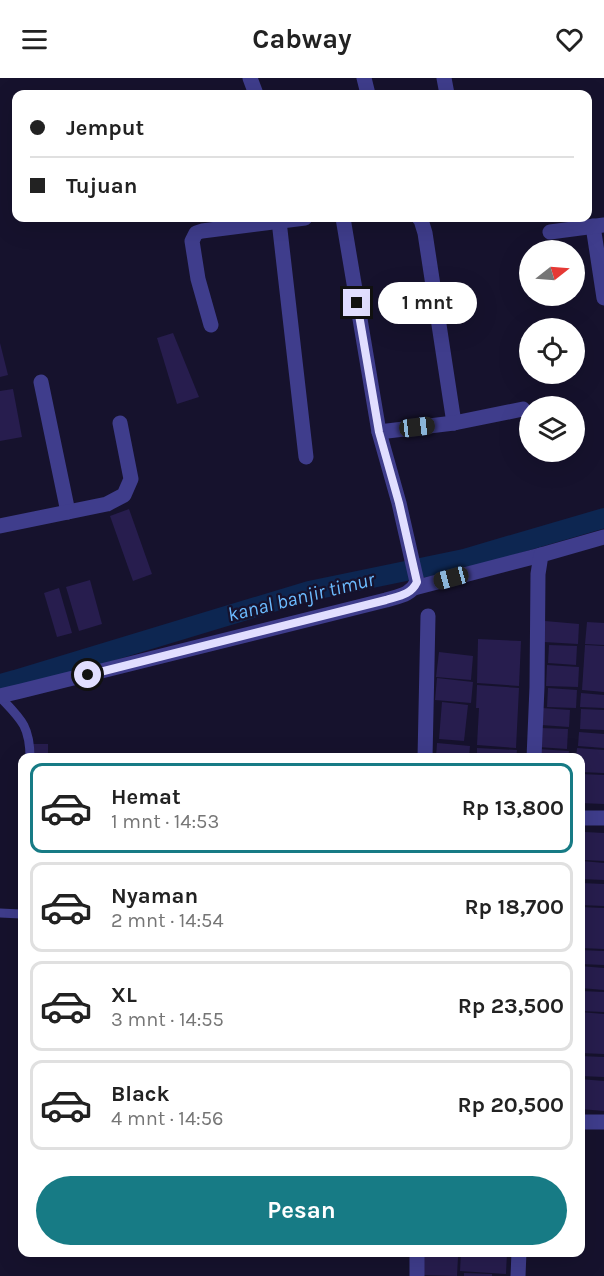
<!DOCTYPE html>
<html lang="id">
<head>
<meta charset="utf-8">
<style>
	:root { --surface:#fff; --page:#f6f6f6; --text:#222; --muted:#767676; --line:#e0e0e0; --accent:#177b85 }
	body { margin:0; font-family:Karla,sans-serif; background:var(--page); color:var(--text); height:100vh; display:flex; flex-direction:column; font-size:22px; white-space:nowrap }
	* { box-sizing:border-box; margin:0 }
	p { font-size:20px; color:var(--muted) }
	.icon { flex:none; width:33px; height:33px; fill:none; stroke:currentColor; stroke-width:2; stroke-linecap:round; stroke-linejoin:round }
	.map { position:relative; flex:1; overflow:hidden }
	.sheet { position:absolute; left:18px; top:675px; width:567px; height:504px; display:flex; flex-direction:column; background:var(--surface); border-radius:12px; box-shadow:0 6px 24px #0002 }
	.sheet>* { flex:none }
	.top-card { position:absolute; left:12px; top:12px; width:580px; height:132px; border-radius:12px; box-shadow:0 6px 24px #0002; display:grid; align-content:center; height:132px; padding:0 18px; background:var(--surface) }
	.needle { width:39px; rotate:73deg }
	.buttons { position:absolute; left:519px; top:162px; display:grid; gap:12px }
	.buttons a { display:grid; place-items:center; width:66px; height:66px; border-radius:50%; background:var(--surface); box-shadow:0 6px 24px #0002; font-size:30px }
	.end { position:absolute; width:27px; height:27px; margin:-14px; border:8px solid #e1deff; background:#111; box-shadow:0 0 0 3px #111 }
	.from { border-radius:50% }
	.bubble { position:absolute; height:42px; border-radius:21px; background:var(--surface); box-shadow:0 6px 24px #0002; font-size:20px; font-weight:700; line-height:42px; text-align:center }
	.car { position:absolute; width:18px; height:36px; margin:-18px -9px; border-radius:8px; box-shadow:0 0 4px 2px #0007; background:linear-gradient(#222 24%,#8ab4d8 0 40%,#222 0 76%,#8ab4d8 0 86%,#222 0) }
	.top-card b { display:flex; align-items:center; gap:21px; height:57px; font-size:22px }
	.top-card b+b { border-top:2px solid var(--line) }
	.top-card i { width:15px; height:15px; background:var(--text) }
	ul { padding:10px 0 0; list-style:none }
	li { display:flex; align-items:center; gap:18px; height:90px; margin:0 12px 9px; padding:0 6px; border:3px solid var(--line); border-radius:12px }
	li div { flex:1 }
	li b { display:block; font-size:22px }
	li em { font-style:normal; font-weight:700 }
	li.selected { border-color:var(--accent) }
	li>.icon { width:54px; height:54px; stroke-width:1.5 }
	.cta { display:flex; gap:12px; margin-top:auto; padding:12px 18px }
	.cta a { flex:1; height:69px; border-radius:36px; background:var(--accent); color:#fff; font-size:24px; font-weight:700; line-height:69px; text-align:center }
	header { display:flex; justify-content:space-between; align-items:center; height:78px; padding:0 18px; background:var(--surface); font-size:27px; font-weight:700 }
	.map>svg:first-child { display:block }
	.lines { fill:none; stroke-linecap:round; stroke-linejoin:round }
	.canal { stroke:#0d2651; stroke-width:20 }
	.building { fill:#271d4e }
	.service { stroke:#3f3d8c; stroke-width:9 }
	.minor { stroke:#3f3d8c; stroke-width:15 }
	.route { stroke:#e1deff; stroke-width:8 }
	.labels { text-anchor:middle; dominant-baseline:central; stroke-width:4.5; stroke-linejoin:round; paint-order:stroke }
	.water-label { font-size:20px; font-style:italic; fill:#6cbbff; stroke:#16122d }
</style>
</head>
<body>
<header><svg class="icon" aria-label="menu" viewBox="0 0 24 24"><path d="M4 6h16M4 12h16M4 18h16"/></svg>Cabway<svg class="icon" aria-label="heart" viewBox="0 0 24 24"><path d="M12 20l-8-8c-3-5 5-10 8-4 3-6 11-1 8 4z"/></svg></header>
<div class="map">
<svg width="604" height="1198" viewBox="0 0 604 1198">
	<rect width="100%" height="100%" fill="#16122d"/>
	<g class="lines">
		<!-- canal -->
		<path class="canal" d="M0,606l15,-4 294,-89 155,-32 140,-41"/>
	</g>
	<!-- building -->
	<g class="building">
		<path d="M173,255l26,64 -22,7 -20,-66z"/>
		<path d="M0,265l8,32 -8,2z"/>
		<path d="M13,311l9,48 -22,4v-50z"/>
		<path d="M129,431l23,65 -19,7 -23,-65z"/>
		<path d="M90,502l12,44 -23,7 -13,-44z"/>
		<path d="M59,510l13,45 -15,4 -13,-44z"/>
		<path d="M545,543l34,3 -1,20 -34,-2z"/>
		<path d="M587,544l17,1v22l-19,-1z"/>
		<path d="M478,561l43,2 -2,45 -42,-3z"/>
		<path d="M549,567l28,1 -1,19 -28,-2z"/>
		<path d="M585,567l19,1v46l-22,-2z"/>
		<path d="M439,574l34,4 -2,24 -35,-3z"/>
		<path d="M547,587l32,2 -1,20 -32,-1z"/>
		<path d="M437,600l36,4 -2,21 -36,-3z"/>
		<path d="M477,607l42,3 -3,60 -39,-3 2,-37h-3z"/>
		<path d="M548,610l29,2 -1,18 -29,-1z"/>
		<path d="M581,615l23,2v13l-24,-1z"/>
		<path d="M442,624l26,3 -4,36 -25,-2z"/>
		<path d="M542,630l28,2 -1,17 -28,-2z"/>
		<path d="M581,631l23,1v20l-24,-1z"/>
		<path d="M540,650l28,1 -1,20 -29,-2z"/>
		<path d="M579,654l25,2v14l-26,-2z"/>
		<path d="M437,665l33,3 -1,12h-33z"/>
		<rect x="33" y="666" width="15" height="10"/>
		<path d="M477,670l40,2 -1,8h-39z"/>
		<path d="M577,670l27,2v23l-24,-1v-14h-4z"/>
		<path d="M538,671l31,2 -1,7h-31z"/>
		<path d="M580,696l24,1v29l-24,-1z"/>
		<path d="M585,754l19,1v28l-20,-1z"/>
		<path d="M582,783l22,2v17l-23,-1z"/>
		<path d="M580,805l24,1v22l-24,-1z"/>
		<path d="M580,829l24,1v41l-24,-1z"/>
		<path d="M580,872l24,1v14l-24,-1z"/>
		<path d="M580,888l24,2v22l-24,-2z"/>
		<path d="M580,913l24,1v20l-24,-1z"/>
		<path d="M580,934l24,2v40l-24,-1z"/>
		<path d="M580,978l24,1v20l-24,-1z"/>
		<path d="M580,1001l24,2v30l-24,-2z"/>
		<path d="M420,1174h37l-1,5h2l-1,19 -38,-1z"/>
		<path d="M461,1174h46l-1,22 -46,-3z"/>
		<path d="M464,1195l28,1v2h-28z"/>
	</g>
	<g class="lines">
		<!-- service -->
		<g class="service">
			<path d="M0,619c21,22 30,29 30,61"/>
			<path d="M0,835l21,1 1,-2"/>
		</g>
		<!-- minor -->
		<g class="minor">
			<path d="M250,0l6,16"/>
			<path d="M364,0l4,16"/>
			<path d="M444,0l3,16"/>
			<path d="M343,140l36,214"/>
			<path d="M419,140l2,2 4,13 29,190"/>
			<path d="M279,143l27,236"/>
			<path d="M593,148l11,72"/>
			<path d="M550,154l54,-7"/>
			<path d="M211,247l-13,-46 -6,-38 4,-8 6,-2 103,-13"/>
			<path d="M41,304l27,130"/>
			<path d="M0,448l107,-22 17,-9 7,-16 -11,-56"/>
			<path d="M414,510l127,-33"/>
			<path d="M0,618l21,-5 365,-91c13,-4 25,-5 31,-18l-18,-79 -20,-71 75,-9 69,-14"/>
			<path d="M425,680l3,-142"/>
			<path d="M534,680l3,-71 1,-113 3,-19 63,-18"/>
			<path d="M580,740h24"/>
			<path d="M580,1044h24"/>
			<path d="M417,1198v-24"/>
			<path d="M518,1198l1,-24"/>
		</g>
	</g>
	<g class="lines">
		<!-- route -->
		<path class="route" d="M88,597l298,-75c13,-4 25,-5 31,-18l-18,-79 -20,-71 -22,-129"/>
	</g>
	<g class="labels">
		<!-- water labels -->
		<g class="water-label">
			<text transform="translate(301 519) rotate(-14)">kanal banjir timur</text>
		</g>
	</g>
</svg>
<div class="buttons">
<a><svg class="needle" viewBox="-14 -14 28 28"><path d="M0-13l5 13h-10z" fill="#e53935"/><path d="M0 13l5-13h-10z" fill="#767676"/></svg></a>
<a><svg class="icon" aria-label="locate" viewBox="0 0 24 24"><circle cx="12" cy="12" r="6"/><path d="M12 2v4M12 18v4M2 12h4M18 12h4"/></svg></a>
<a><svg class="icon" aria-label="layers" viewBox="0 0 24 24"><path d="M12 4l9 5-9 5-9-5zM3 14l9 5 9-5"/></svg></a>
</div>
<i class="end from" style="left:88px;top:597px"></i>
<i class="end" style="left:357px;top:225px"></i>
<div class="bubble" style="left:378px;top:204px;width:99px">1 mnt</div>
<i class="car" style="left:417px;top:349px;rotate:83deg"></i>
<i class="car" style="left:451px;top:500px;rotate:255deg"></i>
<div class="top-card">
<b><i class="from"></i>Jemput</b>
<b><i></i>Tujuan</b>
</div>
<section class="sheet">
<ul>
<li class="selected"><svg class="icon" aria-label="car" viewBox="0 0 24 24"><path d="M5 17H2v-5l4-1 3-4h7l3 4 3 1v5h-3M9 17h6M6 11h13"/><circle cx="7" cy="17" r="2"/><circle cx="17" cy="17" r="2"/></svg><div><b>Hemat</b><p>1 mnt · 14:53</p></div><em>Rp 13,800</em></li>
<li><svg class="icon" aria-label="car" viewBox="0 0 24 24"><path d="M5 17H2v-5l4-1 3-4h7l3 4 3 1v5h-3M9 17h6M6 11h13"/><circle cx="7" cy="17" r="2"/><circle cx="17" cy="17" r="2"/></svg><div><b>Nyaman</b><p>2 mnt · 14:54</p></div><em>Rp 18,700</em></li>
<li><svg class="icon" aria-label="car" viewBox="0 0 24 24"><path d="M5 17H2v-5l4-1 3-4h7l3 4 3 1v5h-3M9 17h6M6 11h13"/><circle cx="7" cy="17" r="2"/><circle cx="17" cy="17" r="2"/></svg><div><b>XL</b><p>3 mnt · 14:55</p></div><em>Rp 23,500</em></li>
<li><svg class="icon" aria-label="car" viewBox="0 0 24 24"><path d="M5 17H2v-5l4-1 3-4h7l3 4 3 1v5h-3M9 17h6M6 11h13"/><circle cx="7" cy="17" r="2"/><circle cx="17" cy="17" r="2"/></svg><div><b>Black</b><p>4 mnt · 14:56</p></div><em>Rp 20,500</em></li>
</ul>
<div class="cta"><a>Pesan</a></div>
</section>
</div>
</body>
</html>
